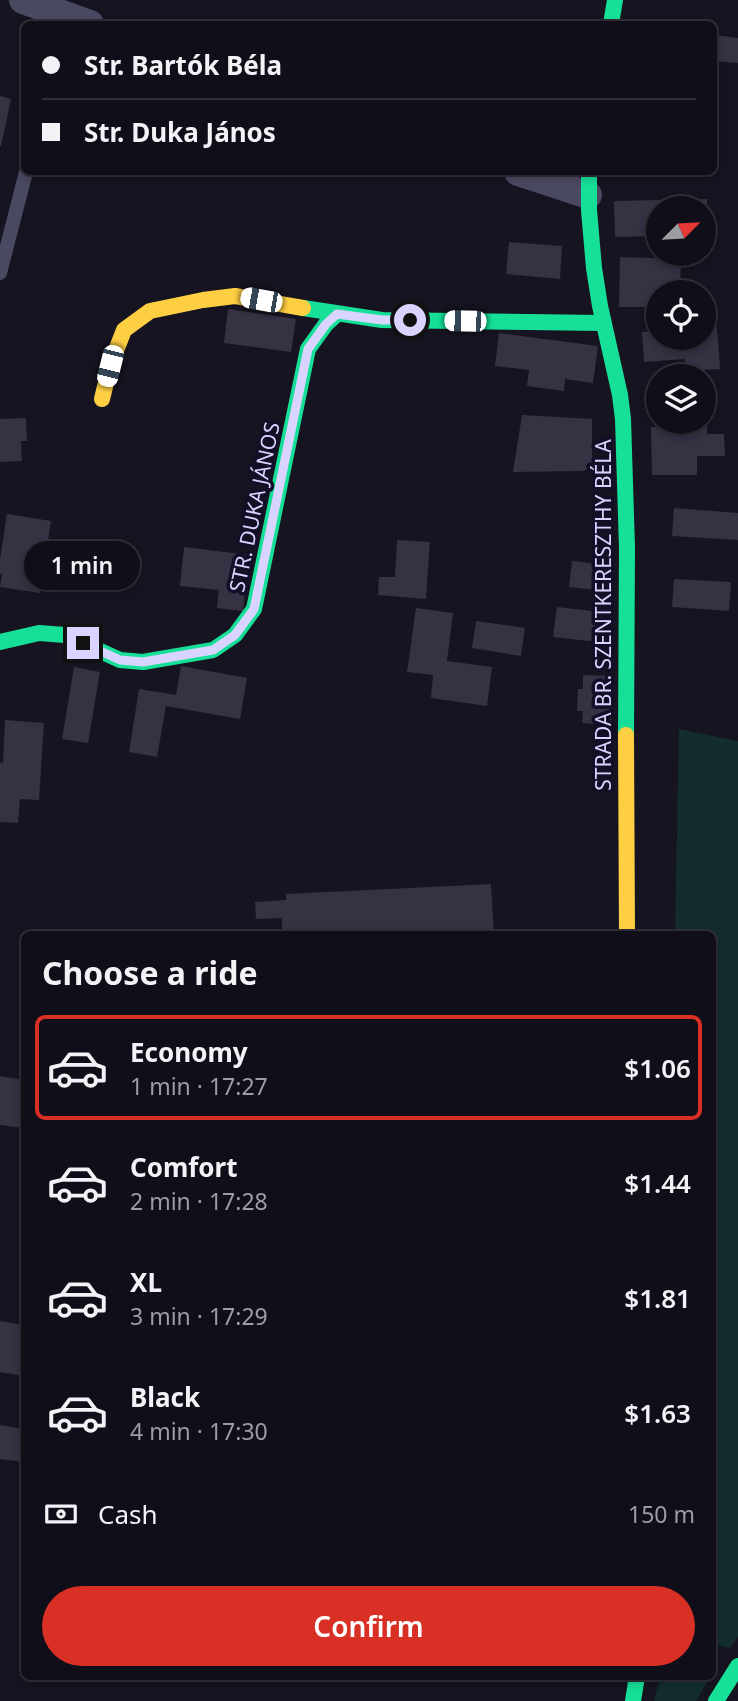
<!DOCTYPE html>
<html lang="en">
<head>
<meta charset="utf-8">
<style>
	:root { --surface:#100f19; --page:#191822; --text:#f1f3f6; --muted:#9c9ca2; --line:#302f38; --accent:#d93025 }
	body { margin:0; font-family:"Noto Sans",sans-serif; background:var(--page); color:var(--text); height:100vh; display:flex; flex-direction:column; font-size:26px; white-space:nowrap }
	* { box-sizing:border-box; margin:0 }
	p { font-size:23px; color:var(--muted) }
	.icon { flex:none; width:38px; height:38px; fill:none; stroke:currentColor; stroke-width:2; stroke-linecap:round; stroke-linejoin:round }
	.map { position:relative; flex:1; overflow:hidden }
	.panel { position:absolute; left:21px; top:931px; width:695px; height:749px; display:flex; flex-direction:column; background:var(--surface); border-radius:10px; box-shadow:0 4px 10px #0003,0 0 0 2px var(--line) }
	.panel>* { flex:none }
	.guide { position:absolute; left:21px; top:21px; width:696px; height:154px; border-radius:10px; box-shadow:0 4px 10px #0003,0 0 0 2px var(--line); display:grid; align-content:center; height:154px; padding:0 21px; background:var(--surface) }
	.needle { width:46px; rotate:66deg }
	.tools { position:absolute; left:646px; top:196px; display:grid; gap:14px }
	.tools a { display:grid; place-items:center; width:70px; height:70px; border-radius:50%; background:var(--surface); box-shadow:0 4px 10px #0003,0 0 0 2px var(--line); font-size:35px }
	.end { position:absolute; width:32px; height:32px; margin:-16px; border:9px solid #d9d4ff; background:#111; box-shadow:0 0 0 4px #111 }
	.from { border-radius:50% }
	.bubble { position:absolute; height:49px; border-radius:24px; background:var(--surface); box-shadow:0 4px 10px #0003,0 0 0 2px var(--line); font-size:23px; font-weight:600; line-height:49px; text-align:center }
	.car { position:absolute; width:21px; height:42px; margin:-21px -10px; border-radius:9px; box-shadow:0 0 5px 2px #0007; background:linear-gradient(#fff 24%,#345 0 40%,#fff 0 76%,#345 0 86%,#fff 0) }
	.guide b { display:flex; align-items:center; gap:24px; height:66px; font-size:26px }
	.guide b+b { border-top:2px solid var(--line) }
	.guide i { width:18px; height:18px; background:var(--text) }
	ul { padding:0; list-style:none }
	li { display:flex; align-items:center; gap:21px; height:105px; margin:0 14px 10px; padding:0 7px; border:4px solid transparent; border-radius:10px }
	li div { flex:1 }
	li b { display:block; font-size:26px }
	li em { font-style:normal; font-weight:600 }
	li.active { border-color:var(--accent) }
	li>.icon { width:63px; height:63px; stroke-width:1.5 }
	h2 { padding:0 21px; font-size:32px; line-height:84px }
	.pay { display:flex; align-items:center; gap:18px; height:77px; padding:0 21px; font-size:26px }
	.pay p { margin-inline-start:auto }
	.button { display:flex; gap:14px; margin-top:auto; padding:14px 21px }
	.button a { flex:1; height:80px; border-radius:42px; background:var(--accent); color:#fff; font-size:28px; font-weight:600; line-height:80px; text-align:center }
	.map>svg:first-child { display:block }
	.green { fill:#132c2d }
	.building { fill:#343243 }
	.lines { fill:none; stroke-linecap:round; stroke-linejoin:round }
	.lane { stroke:#4a4962; stroke-width:14 }
	.street { stroke:#4a4962; stroke-width:28 }
	.fast { stroke:#16e098; stroke-width:16 }
	.slow { stroke:#ffcf43; stroke-width:16 }
	.route { stroke:#d9d4ff; stroke-width:9 }
	.labels { text-anchor:middle; dominant-baseline:central; stroke-width:7; stroke-linejoin:round; paint-order:stroke }
	.street-label { font-size:21px; fill:#d9d4ff; stroke:#130f26 }
</style>
</head>
<body>
<div class="map">
<svg width="738" height="1701" viewBox="0 0 738 1701">
	<rect width="100%" height="100%" fill="#161421"/>
	<!-- green -->
	<g class="green">
		<path d="M679,729l59,12v896l-8,11 -18,-4v-710h-37z"/>
		<path d="M660,1677h50l-14,24h-42z"/>
	</g>
	<!-- building -->
	<g class="building">
		<path d="M714,35l24,3v25l-24,-2z"/>
		<path d="M0,96l11,3 -10,47h-1z"/>
		<path d="M707,199v30h-3v-21h-46v28l-43,1 -1,-36z"/>
		<path d="M509,242l53,4 -2,33 -54,-5z"/>
		<path d="M620,257l61,2 -1,33h-22l-2,15h-37z"/>
		<path d="M228,309l68,10 -5,33 -67,-9z"/>
		<path d="M717,327l3,42 -34,2 -1,-12 -41,3 -2,-30 16,-1v7h46v-10z"/>
		<path d="M499,333l99,13 -5,37 -28,-4 -1,12 -37,-5 2,-16 -34,-4z"/>
		<path d="M522,415l70,4v50l-11,2 -68,1z"/>
		<path d="M26,418l1,23h-6l1,20 -22,1v-43z"/>
		<path d="M707,426v8h17l1,22h-28v19h-45l-1,-48z"/>
		<path d="M674,508l64,5v27l-66,-4z"/>
		<path d="M7,514l44,7 -11,72 -40,-6 2,-13h-2v-15z"/>
		<path d="M397,540l33,2 -4,57 -48,-4 1,-18h16z"/>
		<path d="M184,547l65,8 -6,56 -26,-3 2,-18 -39,-4z"/>
		<path d="M572,561l35,4 -3,26 -35,-4z"/>
		<path d="M674,579l57,3 -2,29 -57,-4z"/>
		<path d="M557,607l45,5 -4,30 -45,-5z"/>
		<path d="M416,608l37,5 -6,48 45,6 -5,39 -56,-8 2,-23 -26,-3z"/>
		<path d="M476,621l49,7 -4,28 -49,-8z"/>
		<path d="M181,666l66,12 -7,41 -74,-13 -9,51 -28,-5 10,-63 37,6z"/>
		<path d="M74,667l26,5 -12,71 -26,-4z"/>
		<path d="M583,675l31,1 -3,49 -29,-2 1,-12h-6l1,-22h5z"/>
		<path d="M5,720l39,3 -5,77 -19,-1 -2,24 -18,-1v-60l3,1z"/>
		<path d="M491,884l3,50h-72v-3l-77,3h-63v-16l-26,1 -1,-17 31,-2v-6z"/>
		<path d="M0,1076l24,4v48l-24,-3z"/>
		<path d="M0,1321l24,4v51l-24,-4z"/>
		<path d="M0,1425l24,4v33l-24,-3z"/>
	</g>
	<g class="lines">
		<!-- lane -->
		<path class="lane" d="M0,273l26,-101"/>
		<!-- street -->
		<g class="street">
			<path d="M23,0l67,24"/>
			<path d="M518,172l70,23"/>
		</g>
		<!-- fast -->
		<g class="fast">
			<path d="M611,24l4,-24"/>
			<path d="M589,172v38l5,58 6,38 20,89 3,24 4,129 -1,187"/>
			<path d="M303,308l79,12 221,3"/>
			<path d="M0,642l39,-9 26,2 55,25 23,2 70,-12 22,-15 19,-26 54,-260 18,-25 11,-10"/>
			<path d="M633,1701l4,-25"/>
			<path d="M716,1701l22,-35"/>
		</g>
		<!-- slow -->
		<g class="slow">
			<path d="M102,399l8,-33 14,-36 26,-19 53,-11 32,-4 68,12"/>
			<path d="M626,735l1,199"/>
		</g>
	</g>
	<g class="lines">
		<!-- route -->
		<path class="route" d="M83,643l37,17 23,2 70,-12 22,-15 19,-26 54,-260 18,-25 11,-10 45,6h28"/>
	</g>
	<g class="labels">
		<!-- street labels -->
		<g class="street-label">
			<text transform="translate(254 507) rotate(-78)">STR. DUKA JÁNOS</text>
			<text transform="translate(603 615) rotate(-90)">STRADA BR. SZENTKERESZTHY BÉLA</text>
		</g>
	</g>
</svg>
<div class="tools">
<a><svg class="needle" viewBox="-14 -14 28 28"><path d="M0-13l5 13h-10z" fill="#e53935"/><path d="M0 13l5-13h-10z" fill="#9c9ca2"/></svg></a>
<a><svg class="icon" aria-label="locate" viewBox="0 0 24 24"><circle cx="12" cy="12" r="6"/><path d="M12 2v4M12 18v4M2 12h4M18 12h4"/></svg></a>
<a><svg class="icon" aria-label="layers" viewBox="0 0 24 24"><path d="M12 4l9 5-9 5-9-5zM3 14l9 5 9-5"/></svg></a>
</div>
<i class="end from" style="left:410px;top:320px"></i>
<i class="end" style="left:83px;top:643px"></i>
<div class="bubble" style="left:24px;top:541px;width:116px">1 min</div>
<i class="car" style="left:261px;top:300px;rotate:280deg"></i>
<i class="car" style="left:465px;top:321px;rotate:271deg"></i>
<i class="car" style="left:110px;top:366px;rotate:194deg"></i>
<div class="guide">
<b><i class="from"></i>Str. Bartók Béla</b>
<b><i></i>Str. Duka János</b>
</div>
<section class="panel">
<h2>Choose a ride</h2>
<ul>
<li class="active"><svg class="icon" aria-label="car" viewBox="0 0 24 24"><path d="M5 17H2v-5l4-1 3-4h7l3 4 3 1v5h-3M9 17h6M6 11h13"/><circle cx="7" cy="17" r="2"/><circle cx="17" cy="17" r="2"/></svg><div><b>Economy</b><p>1 min · 17:27</p></div><em>$1.06</em></li>
<li><svg class="icon" aria-label="car" viewBox="0 0 24 24"><path d="M5 17H2v-5l4-1 3-4h7l3 4 3 1v5h-3M9 17h6M6 11h13"/><circle cx="7" cy="17" r="2"/><circle cx="17" cy="17" r="2"/></svg><div><b>Comfort</b><p>2 min · 17:28</p></div><em>$1.44</em></li>
<li><svg class="icon" aria-label="car" viewBox="0 0 24 24"><path d="M5 17H2v-5l4-1 3-4h7l3 4 3 1v5h-3M9 17h6M6 11h13"/><circle cx="7" cy="17" r="2"/><circle cx="17" cy="17" r="2"/></svg><div><b>XL</b><p>3 min · 17:29</p></div><em>$1.81</em></li>
<li><svg class="icon" aria-label="car" viewBox="0 0 24 24"><path d="M5 17H2v-5l4-1 3-4h7l3 4 3 1v5h-3M9 17h6M6 11h13"/><circle cx="7" cy="17" r="2"/><circle cx="17" cy="17" r="2"/></svg><div><b>Black</b><p>4 min · 17:30</p></div><em>$1.63</em></li>
</ul>
<div class="pay"><svg class="icon" aria-label="cash" viewBox="0 0 24 24"><path d="M3 7h18v10H3z"/><circle cx="12" cy="12" r="2"/></svg>Cash<p>150 m</p></div>
<div class="button"><a>Confirm</a></div>
</section>
</div>
</body>
</html>
